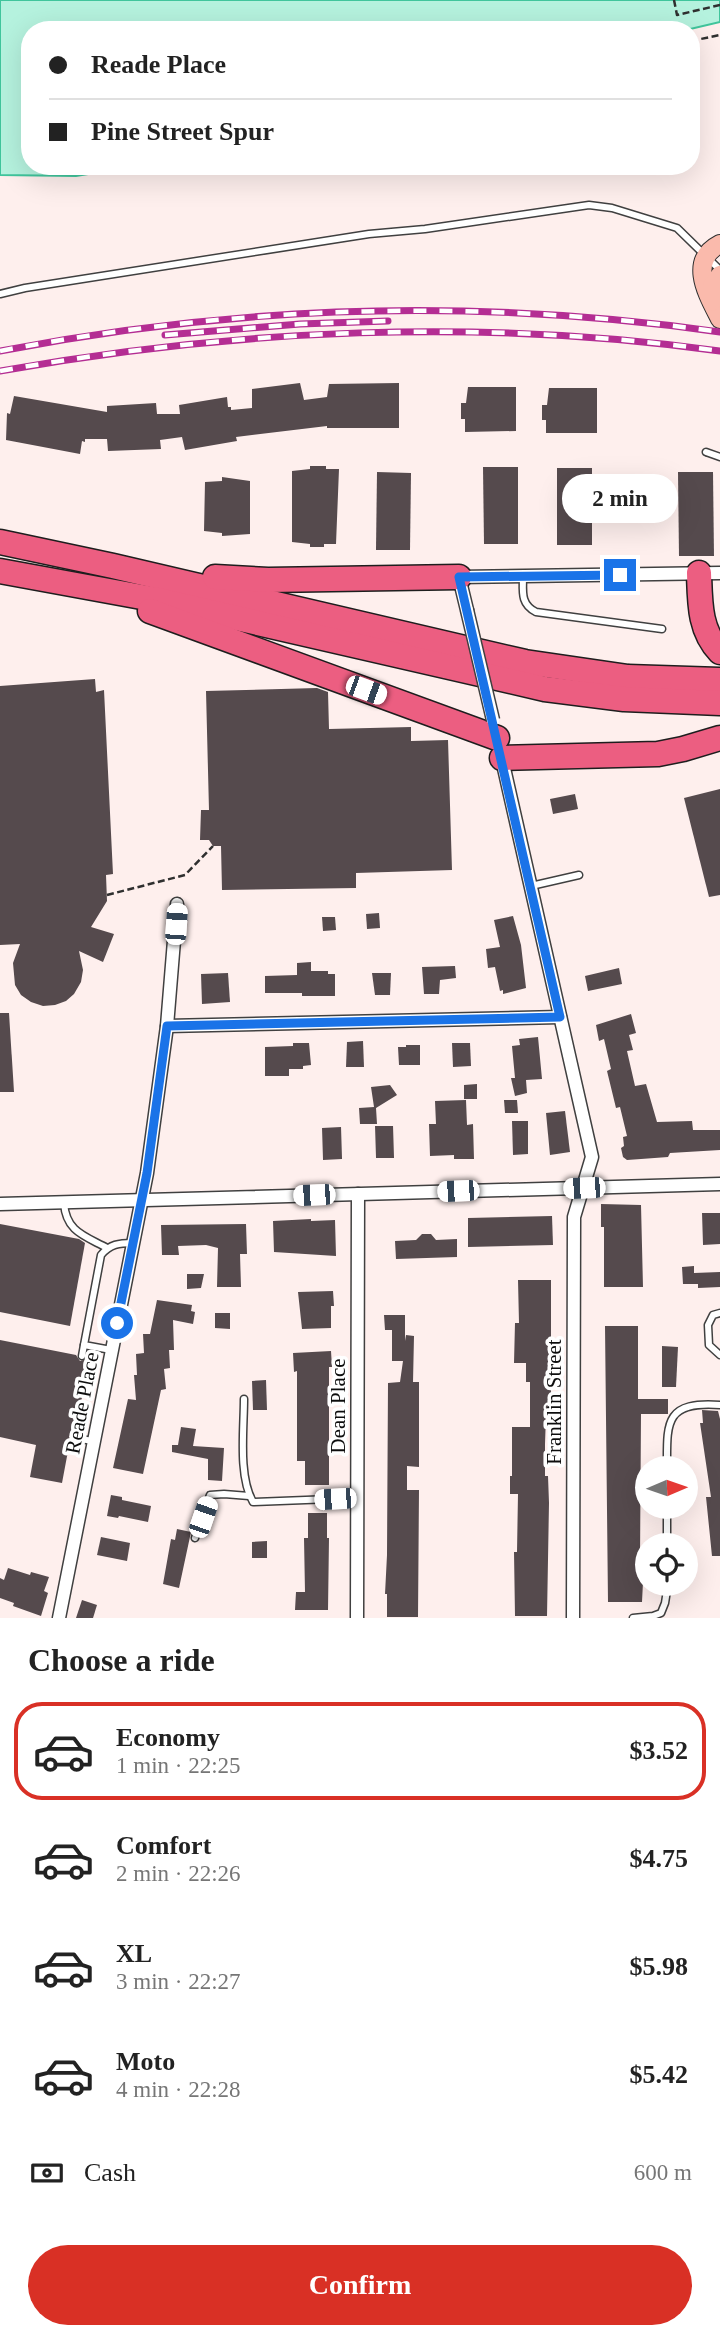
<!DOCTYPE html>
<html lang="en">
<head>
<meta charset="utf-8">
<style>
	:root { --surface:#fff; --page:#f2f2f2; --text:#222; --muted:#767676; --line:#e0e0e0; --accent:#d93025 }
	body { margin:0; font-family:"Times New Roman",serif; background:var(--page); color:var(--text); height:100vh; display:flex; flex-direction:column; font-size:26px; white-space:nowrap }
	* { box-sizing:border-box; margin:0 }
	p { font-size:23px; color:var(--muted) }
	.icon { flex:none; width:38px; height:38px; fill:none; stroke:currentColor; stroke-width:2; stroke-linecap:round; stroke-linejoin:round }
	.map { position:relative; height:1618px; overflow:hidden }
	.sheet { display:flex; flex-direction:column; background:var(--surface); flex:1 }
	.sheet>* { flex:none }
	.top-card { position:absolute; left:21px; top:21px; width:679px; height:154px; border-radius:28px; box-shadow:0 7px 28px #0002; display:grid; align-content:center; height:154px; padding:0 28px; background:var(--surface) }
	.needle { width:46px; rotate:88deg }
	.controls { position:absolute; left:635px; top:1456px; display:grid; gap:14px }
	.controls a { display:grid; place-items:center; width:63px; height:63px; border-radius:50%; background:var(--surface); box-shadow:0 7px 28px #0002; font-size:35px }
	.end { position:absolute; width:32px; height:32px; margin:-16px; border:9px solid #1a73e8; background:#fff; box-shadow:0 0 0 4px #fff }
	.from { border-radius:50% }
	.bubble { position:absolute; height:49px; border-radius:24px; background:var(--surface); box-shadow:0 7px 28px #0002; font-size:23px; font-weight:700; line-height:49px; text-align:center }
	.car { position:absolute; width:21px; height:42px; margin:-21px -10px; border-radius:9px; box-shadow:0 0 5px 2px #0007; background:linear-gradient(#fff 24%,#345 0 40%,#fff 0 76%,#345 0 86%,#fff 0) }
	.top-card b { display:flex; align-items:center; gap:24px; height:66px; font-size:26px }
	.top-card b+b { border-top:2px solid var(--line) }
	.top-card i { width:18px; height:18px; background:var(--text) }
	ul { padding:0; list-style:none }
	li { display:flex; align-items:center; gap:21px; height:98px; margin:0 14px 10px; padding:0 14px; border:4px solid transparent; border-radius:28px }
	li div { flex:1 }
	li b { display:block; font-size:26px }
	li em { font-style:normal; font-weight:700 }
	li.selected { border-color:var(--accent) }
	li>.icon { width:63px; height:63px; stroke-width:1.5 }
	h2 { padding:0 28px; font-size:32px; line-height:84px }
	.pay { display:flex; align-items:center; gap:18px; height:77px; padding:0 28px; font-size:26px }
	.pay p { margin-inline-start:auto }
	.action { display:flex; gap:14px; margin-top:auto; padding:14px 28px }
	.action a { flex:1; height:80px; border-radius:42px; background:var(--accent); color:#fff; font-size:28px; font-weight:700; line-height:80px; text-align:center }
	.map>svg:first-child { display:block }
	.water { fill:#b5f2de; stroke:#40c59c; stroke-width:2 }
	.building { fill:#554a4d }
	.lines { fill:none; stroke-linecap:round; stroke-linejoin:round }
	.lane-casing { stroke:#404040; stroke-width:9 }
	.street-casing { stroke:#404040; stroke-width:15 }
	.secondary-casing { stroke:#2f2f2f; stroke-width:20 }
	.highway-casing { stroke:#1e1e1e; stroke-width:27 }
	.path { stroke:#2f2f2f; stroke-width:2.5; stroke-dasharray:7 3.5; stroke-linecap:butt }
	.lane { stroke:#fff; stroke-width:6 }
	.street { stroke:#fff; stroke-width:12 }
	.secondary { stroke:#fabaac; stroke-width:18 }
	.highway { stroke:#ec5e81; stroke-width:24 }
	.rail-casing { stroke:#b42d93; stroke-width:7 }
	.rail { stroke:#fff; stroke-width:4.5; stroke-dasharray:13; stroke-linecap:butt }
	.street-bridge-casing { stroke:#404040; stroke-width:15; stroke-linecap:butt }
	.street-bridge { stroke:#fff; stroke-width:12 }
	.route { stroke:#1a73e8; stroke-width:9 }
	.labels { text-anchor:middle; dominant-baseline:central; stroke-width:7; stroke-linejoin:round; paint-order:stroke }
	.street-label { font-size:21px; fill:#0d0d0d; stroke:#fff }
</style>
</head>
<body>
<div class="map">
<svg width="720" height="1618" viewBox="0 0 720 1618">
	<rect width="100%" height="100%" fill="#feefed"/>
	<!-- water -->
	<path class="water" d="M0,0h720v22l-34,8h-656v136h107l-61,10 -76,-1z"/>
	<!-- building -->
	<g class="building">
		<path d="M300,383l4,17 23,-3 2,-13 70,-1v45h-72v-2l-91,11 1,4 -52,9 -3,-13 -22,3 1,9 -53,2 -1,-12h-22v3l-3,-1 -2,13 -74,-14 1,-27 3,1 4,-18 93,16v-6l49,-3 1,11h23l-1,-9 48,-8 1,10h3v3l21,-2v-19z"/>
		<path d="M468,387h48v44l-51,1v-13h-4v-16h5z"/>
		<path d="M549,388h48v45h-51v-13h-4v-15h5z"/>
		<path d="M310,466h16v3h13l-3,75h-12v3h-14v-3l-18,-2v-71l18,-2z"/>
		<path d="M483,467h35v77h-34z"/>
		<rect x="557" y="468" width="35" height="77"/>
		<path d="M377,472l34,1 -1,77h-34z"/>
		<path d="M678,472h35l1,84h-35z"/>
		<path d="M222,477l28,4v53l-28,2v-3l-18,-2 1,-49 17,-1z"/>
		<path d="M95,679l1,13 8,-2 9,184 -7,1 1,26 -16,26 23,7 -11,28 -24,-11 4,19 -2,12 -7,12 -8,7 -11,4 -12,1 -12,-4 -10,-7 -6,-10 -2,-22 7,-19 -20,1v-259z"/>
		<path d="M317,688l11,4 1,37 82,-2v14l37,-1 4,130 -96,3v15l-134,2 -1,-44h-8l-4,-6h-9l1,-30h8l-3,-119z"/>
		<path d="M720,789v106l-11,2 -25,-99z"/>
		<path d="M575,794l3,15 -25,5 -3,-15z"/>
		<path d="M379,913l1,15 -13,1 -1,-15z"/>
		<path d="M513,916l8,29 5,43 -23,6v-4l-3,1 -5,-24 -7,1 -2,-19 14,-2 -6,-27z"/>
		<path d="M322,917h13l1,13 -13,1z"/>
		<path d="M311,962v9h17v3h7v22h-33v-3h-37v-17l32,-1v-12z"/>
		<path d="M455,966l1,12 -16,2 -1,14h-15l-2,-27z"/>
		<path d="M619,968l3,16 -34,7 -3,-15z"/>
		<path d="M228,973l2,29 -28,2 -1,-30z"/>
		<path d="M372,973h19l-1,22h-15z"/>
		<path d="M0,1013h9l5,79h-14z"/>
		<path d="M631,1014l5,19 -7,2 4,15 -6,1 8,35 11,-2 11,38 35,-1 1,9h27v20l-50,3 -2,4 -27,2 -14,1 -4,-3 -2,-9 3,-2 -1,-9 4,-1 -7,-29 -4,1 -9,-37 4,-2 -7,-30 -5,2 -3,-16z"/>
		<path d="M538,1037l4,42 -16,1 1,13 -12,3 -4,-18h4l-3,-32 8,-1 -1,-6z"/>
		<path d="M363,1041l1,26h-18l1,-25z"/>
		<path d="M293,1043h16l2,22 -8,1v3h-14v7h-24v-29l28,-1z"/>
		<path d="M452,1043h18l1,23 -18,1z"/>
		<path d="M406,1045h14v20h-21l-1,-18h8z"/>
		<path d="M477,1084v15h-13v-14z"/>
		<path d="M390,1085l7,10 -21,13 1,16h-17l-1,-16 15,-1 -3,-20z"/>
		<path d="M466,1100l1,25 6,-1 1,35h-20v-4l-24,1 -1,-32h7l-1,-23z"/>
		<path d="M504,1100h13l1,13h-13z"/>
		<path d="M565,1111l5,41 -20,3 -4,-42z"/>
		<path d="M512,1121h16v33l-15,1z"/>
		<path d="M375,1126h18l1,32h-18z"/>
		<path d="M341,1127l1,32 -19,1 -1,-32z"/>
		<path d="M601,1204l40,1 2,82h-39v-60h-3z"/>
		<path d="M702,1213h18v31l-17,1z"/>
		<path d="M552,1216l1,29 -85,2v-29z"/>
		<path d="M311,1219v2l24,-1 1,36 -62,-4 -1,-31z"/>
		<path d="M0,1224l79,15 6,4 -15,83 -70,-14z"/>
		<path d="M246,1224l1,30h-7l1,33h-24l1,-39 -12,-3 -28,1 1,9h-17l-1,-30z"/>
		<path d="M422,1234h9l5,6 21,-1v18l-61,2 -1,-18 21,-1z"/>
		<path d="M694,1266v7l26,-1v15l-22,1v-4h-15l-1,-17z"/>
		<path d="M187,1274h17l-3,14 -14,1z"/>
		<path d="M518,1280h33v135h-5l-1,29v32h3l1,27 -2,113h-32l-1,-64h3l1,-58h-8v-18h2v-49h18v-45h-4v-19h-12l1,-40h4z"/>
		<path d="M333,1291l1,15h-3v22l-29,1 -4,-37z"/>
		<path d="M157,1300l35,5 -1,6 4,1 -2,12 -20,-4 1,30h-5l1,18 -6,1 2,20 -5,1 -18,84 -30,-6 15,-69 8,1 -2,-25h3l-1,-21 8,-1 -1,-19h7z"/>
		<path d="M215,1313h15v16l-15,-1z"/>
		<path d="M384,1315h21v26l1,-6 8,1 -1,46h6v85l-12,-1v24h12l-1,127h-31v-23h-2l2,-39 1,-172 12,-1 3,-21h-11v-31h-7z"/>
		<path d="M605,1326h33v73h30v15h-27l-1,148h4l-2,40h-34z"/>
		<path d="M0,1340l76,15 4,6 10,-3 -15,74 -6,4v5l4,3 -1,8 -4,-1 -6,32 -32,-6 6,-32 -36,-8z"/>
		<path d="M662,1346l16,1 -2,40h-14z"/>
		<path d="M331,1351l1,16h-3v118h-24v-24h-8v-90l-3,1 -1,-19z"/>
		<path d="M266,1380l1,30h-14l-1,-29z"/>
		<path d="M702,1410l16,1 2,8v137h-8l-6,-59h5l-11,-74h3z"/>
		<path d="M181,1427l15,2 -3,17 31,2 -2,33 -14,-1v-21l-36,-7v-7h6z"/>
		<path d="M111,1495l11,2v3l29,6 -3,16 -29,-6 -1,2 -11,-2z"/>
		<path d="M308,1513h19v25h2l-1,72h-33l1,-18h9l-1,-54h4z"/>
		<path d="M177,1529l14,3 -12,56 -16,-4 8,-45 4,1z"/>
		<path d="M101,1537l29,6 -3,18 -30,-6z"/>
		<path d="M267,1541v17h-15v-16z"/>
		<path d="M8,1568l22,7 1,-3 18,5 -5,14 4,2 -7,23 -28,-10 1,-3 -14,-5v-20l4,2z"/>
		<path d="M82,1600l15,5 -4,13h-17z"/>
	</g>
	<g class="lines">
		<!-- lane casing -->
		<g class="lane-casing">
			<g id="lane">
				<path d="M0,294l25,-6 344,-54 56,-5 164,-24 23,3 65,20 43,42"/>
				<path d="M706,452l14,5"/>
				<path d="M523,576c0,15 -3,28 13,36l126,17"/>
				<path d="M531,886l48,-11"/>
				<path d="M64,1203c2,29 21,33 43,45"/>
				<path d="M720,1313l-7,2 -5,10 1,20 11,10"/>
				<path d="M111,1350l-27,-5 17,-90c9,-11 18,-12 32,-12"/>
				<path d="M82,1356l2,-11"/>
				<path d="M244,1399c0,30 -6,77 9,103l104,-4"/>
				<path d="M74,1438l19,3"/>
				<path d="M667,1468c0,-45 -3,-67 53,-63"/>
				<path d="M667,1507v38"/>
				<path d="M195,1538l15,-43 14,-1 25,2"/>
				<path d="M633,1618l20,-2 8,-3 4,-10 3,-19"/>
			</g>
		</g>
		<!-- street casing -->
		<g class="street-casing">
			<g id="street">
				<path d="M467,610l-8,-33 261,-4"/>
				<path d="M501,755l91,402 -18,60 -1,401"/>
				<path d="M167,1026l393,-9"/>
				<path d="M0,1204l720,-20"/>
				<path d="M59,1618l88,-445 20,-147 10,-122"/>
				<path d="M357,1618l1,-424"/>
			</g>
		</g>
		<!-- secondary casing -->
		<g class="secondary-casing">
			<g id="secondary">
				<path d="M720,244c-33,17 -12,51 0,75"/>
				<path d="M712,302v-16l8,-11"/>
			</g>
		</g>
		<!-- highway casing -->
		<g class="highway-casing">
			<g id="highway">
				<path d="M0,542l113,24 412,96 103,15 92,3"/>
				<path d="M0,571l158,29 387,89 79,10 96,4"/>
				<path d="M699,573c1,29 0,57 21,79"/>
				<path d="M215,577l53,3 191,-3"/>
				<path d="M150,611l347,127"/>
				<path d="M502,758l156,-4 25,-5 37,-11"/>
			</g>
		</g>
		<!-- path -->
		<g class="path">
			<path d="M674,0l3,15 43,-10"/>
			<path d="M691,41l29,-6"/>
			<path d="M107,895l78,-20 28,-29"/>
		</g>
		<!-- lane -->
		<use href="#lane" class="lane"/>
		<!-- street -->
		<use href="#street" class="street"/>
		<!-- secondary -->
		<use href="#secondary" class="secondary"/>
		<!-- highway -->
		<use href="#highway" class="highway"/>
		<!-- rail casing -->
		<g class="rail-casing">
			<g id="rail">
				<path d="M165,335l135,-11 88,-3"/>
				<path d="M0,351c238,-46 480,-53 720,-19"/>
				<path d="M0,371c235,-42 483,-53 720,-20"/>
			</g>
		</g>
		<!-- rail -->
		<use href="#rail" class="rail"/>
		<!-- street-bridge casing -->
		<g class="street-bridge-casing">
			<path id="street-bridge" d="M467,610l26,110"/>
		</g>
		<!-- street-bridge -->
		<use href="#street-bridge" class="street-bridge"/>
	</g>
	<g class="lines">
		<!-- route -->
		<path class="route" d="M117,1323l30,-150 20,-147 393,-9 -101,-440 161,-2"/>
	</g>
	<g class="labels">
		<!-- street labels -->
		<g class="street-label">
			<text transform="translate(554 1402) rotate(-90)">Franklin Street</text>
			<text transform="translate(82 1403) rotate(-79)">Reade Place</text>
			<text transform="translate(338 1406) rotate(-90)">Dean Place</text>
		</g>
	</g>
</svg>
<div class="controls">
<a><svg class="needle" viewBox="-14 -14 28 28"><path d="M0-13l5 13h-10z" fill="#e53935"/><path d="M0 13l5-13h-10z" fill="#767676"/></svg></a>
<a><svg class="icon" aria-label="locate" viewBox="0 0 24 24"><circle cx="12" cy="12" r="6"/><path d="M12 2v4M12 18v4M2 12h4M18 12h4"/></svg></a>
</div>
<i class="end from" style="left:117px;top:1323px"></i>
<i class="end" style="left:620px;top:575px"></i>
<div class="bubble" style="left:562px;top:474px;width:116px">2 min</div>
<i class="car" style="left:366px;top:690px;rotate:110deg"></i>
<i class="car" style="left:176px;top:924px;rotate:4deg"></i>
<i class="car" style="left:584px;top:1188px;rotate:268deg"></i>
<i class="car" style="left:458px;top:1191px;rotate:268deg"></i>
<i class="car" style="left:314px;top:1195px;rotate:268deg"></i>
<i class="car" style="left:335px;top:1499px;rotate:267deg"></i>
<i class="car" style="left:203px;top:1517px;rotate:19deg"></i>
<div class="top-card">
<b><i class="from"></i>Reade Place</b>
<b><i></i>Pine Street Spur</b>
</div>
</div>
<section class="sheet">
<h2>Choose a ride</h2>
<ul>
<li class="selected"><svg class="icon" aria-label="car" viewBox="0 0 24 24"><path d="M5 17H2v-5l4-1 3-4h7l3 4 3 1v5h-3M9 17h6M6 11h13"/><circle cx="7" cy="17" r="2"/><circle cx="17" cy="17" r="2"/></svg><div><b>Economy</b><p>1 min · 22:25</p></div><em>$3.52</em></li>
<li><svg class="icon" aria-label="car" viewBox="0 0 24 24"><path d="M5 17H2v-5l4-1 3-4h7l3 4 3 1v5h-3M9 17h6M6 11h13"/><circle cx="7" cy="17" r="2"/><circle cx="17" cy="17" r="2"/></svg><div><b>Comfort</b><p>2 min · 22:26</p></div><em>$4.75</em></li>
<li><svg class="icon" aria-label="car" viewBox="0 0 24 24"><path d="M5 17H2v-5l4-1 3-4h7l3 4 3 1v5h-3M9 17h6M6 11h13"/><circle cx="7" cy="17" r="2"/><circle cx="17" cy="17" r="2"/></svg><div><b>XL</b><p>3 min · 22:27</p></div><em>$5.98</em></li>
<li><svg class="icon" aria-label="car" viewBox="0 0 24 24"><path d="M5 17H2v-5l4-1 3-4h7l3 4 3 1v5h-3M9 17h6M6 11h13"/><circle cx="7" cy="17" r="2"/><circle cx="17" cy="17" r="2"/></svg><div><b>Moto</b><p>4 min · 22:28</p></div><em>$5.42</em></li>
</ul>
<div class="pay"><svg class="icon" aria-label="cash" viewBox="0 0 24 24"><path d="M3 7h18v10H3z"/><circle cx="12" cy="12" r="2"/></svg>Cash<p>600 m</p></div>
<div class="action"><a>Confirm</a></div>
</section>
</body>
</html>
